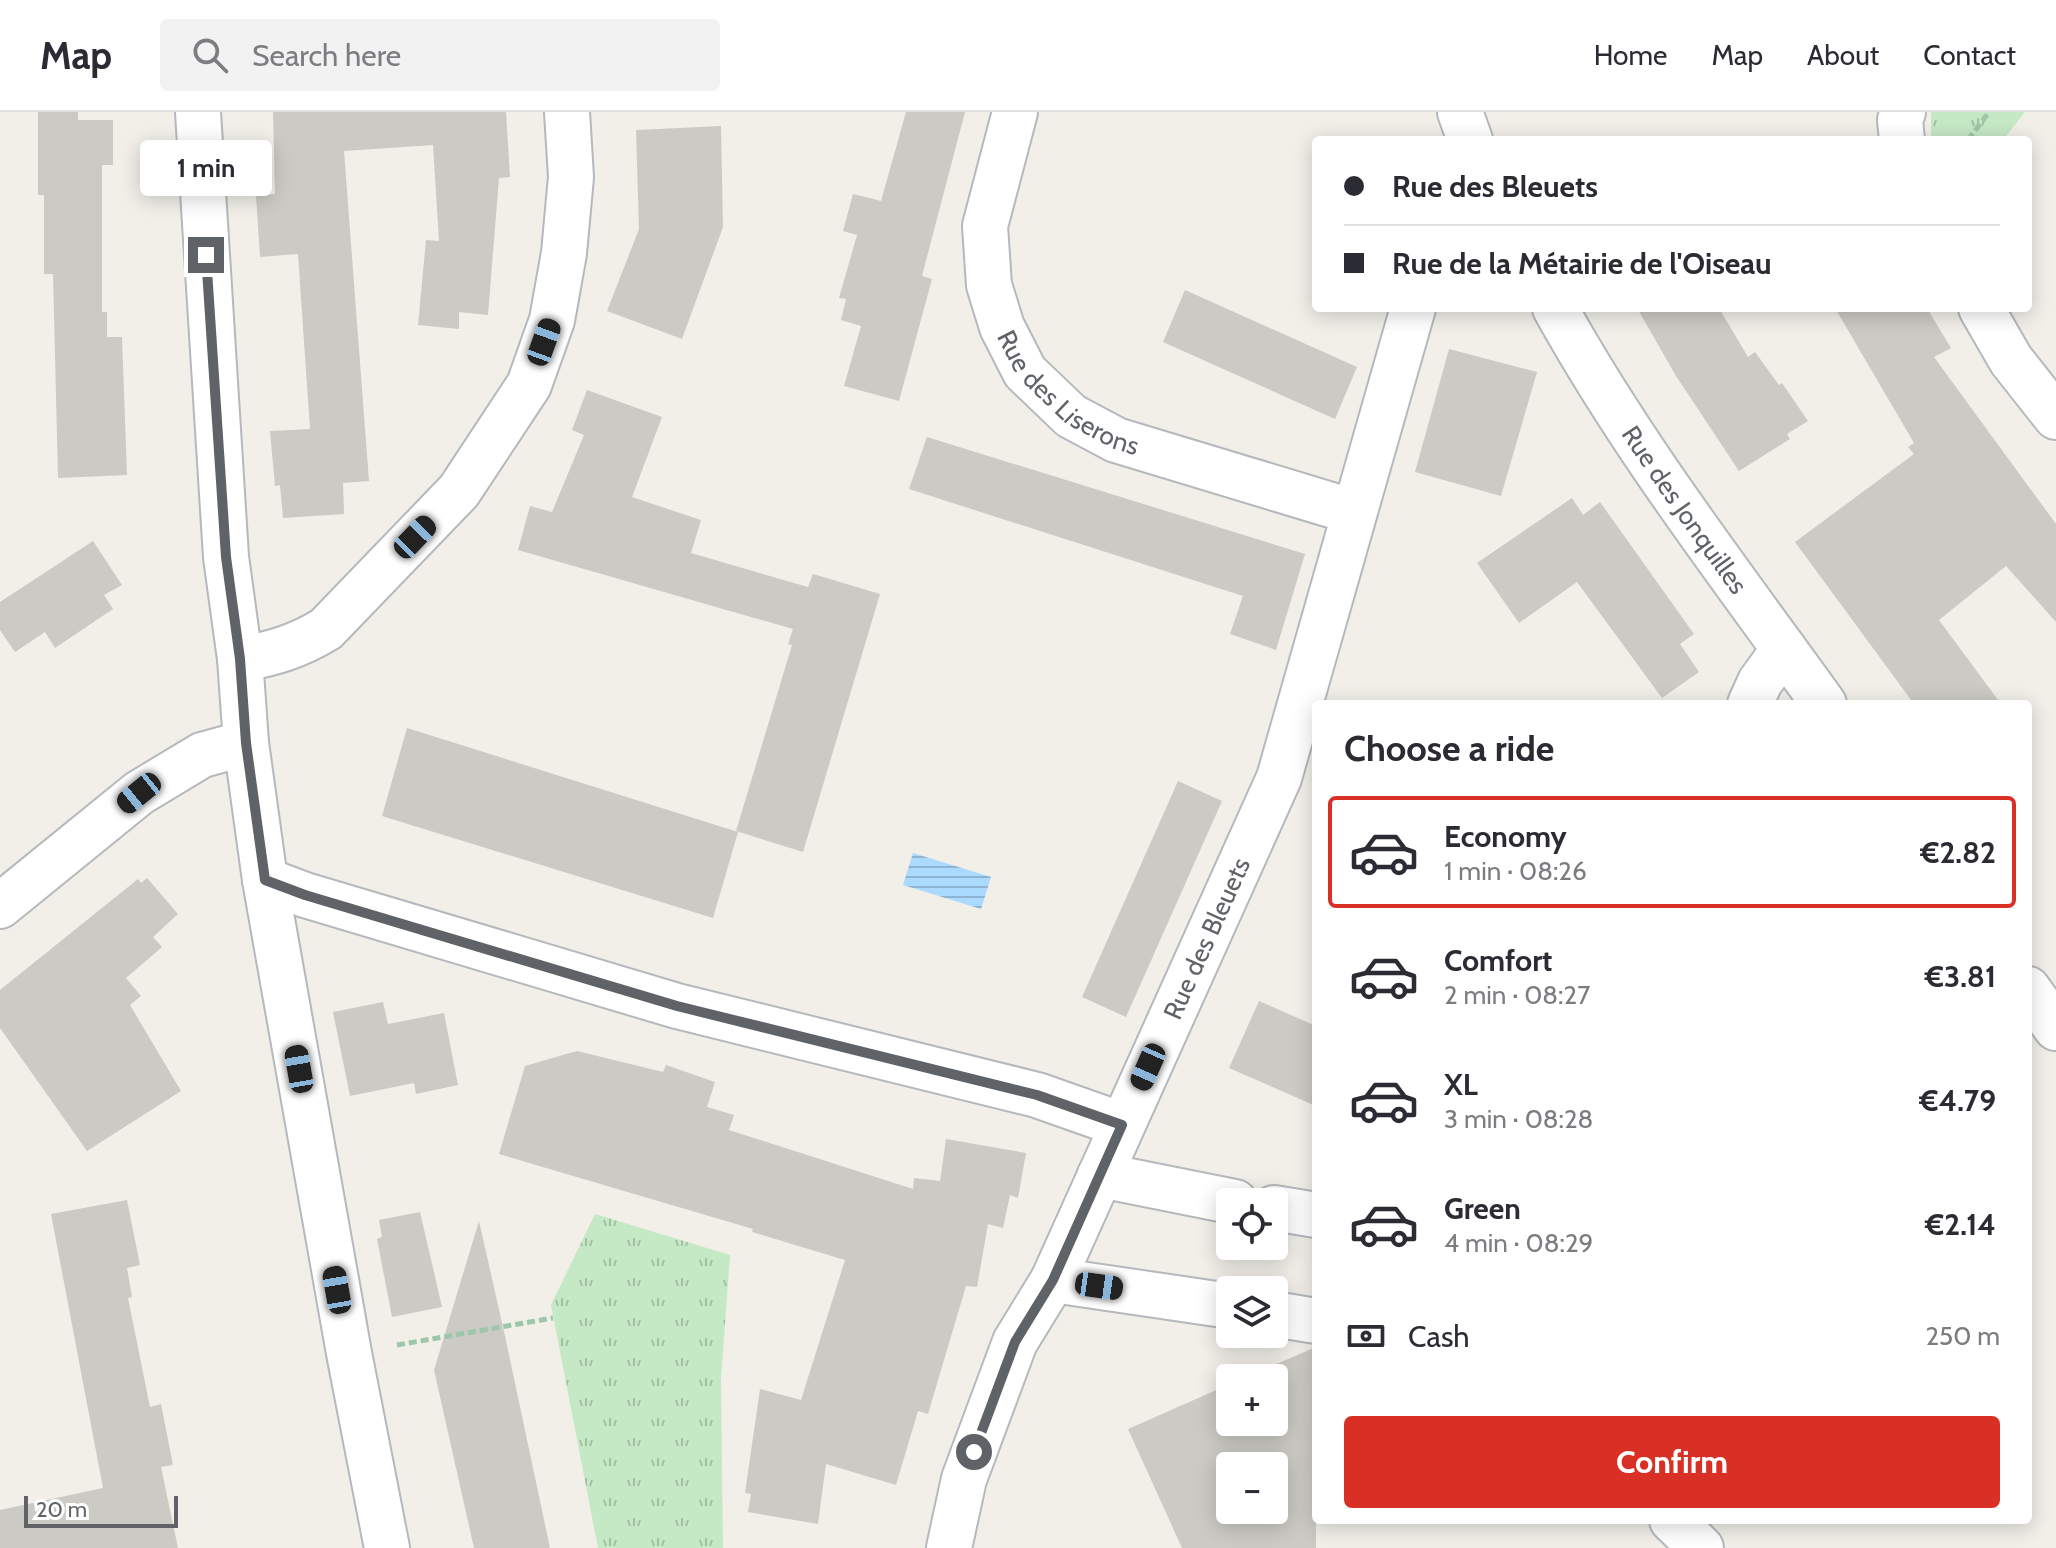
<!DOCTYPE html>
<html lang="en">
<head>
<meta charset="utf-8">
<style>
	:root { --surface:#fff; --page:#f2f2f3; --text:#2b2b33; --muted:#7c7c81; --line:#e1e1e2; --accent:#d93025 }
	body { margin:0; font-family:Cabin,sans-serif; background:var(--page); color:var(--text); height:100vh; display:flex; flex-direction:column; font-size:30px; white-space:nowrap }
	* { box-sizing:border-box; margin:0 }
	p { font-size:26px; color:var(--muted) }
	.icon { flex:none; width:44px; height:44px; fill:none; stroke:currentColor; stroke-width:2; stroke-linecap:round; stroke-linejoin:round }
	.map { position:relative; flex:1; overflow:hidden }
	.details { position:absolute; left:1312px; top:588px; width:720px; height:824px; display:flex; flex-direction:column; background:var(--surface); border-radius:8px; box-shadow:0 4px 20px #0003 }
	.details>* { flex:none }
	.top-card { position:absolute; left:1312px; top:24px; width:720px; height:176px; border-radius:8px; box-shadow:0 4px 20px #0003; display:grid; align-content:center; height:176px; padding:0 32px; background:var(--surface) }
	.fabs { position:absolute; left:1216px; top:1076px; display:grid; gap:16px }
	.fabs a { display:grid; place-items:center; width:72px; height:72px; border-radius:8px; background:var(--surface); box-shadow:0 4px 20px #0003; font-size:40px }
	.scale { position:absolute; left:24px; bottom:20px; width:154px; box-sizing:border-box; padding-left:8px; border:4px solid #5f6368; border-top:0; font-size:22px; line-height:28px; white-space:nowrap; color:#5f6368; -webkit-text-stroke:6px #fff; paint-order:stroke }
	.end { position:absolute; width:36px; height:36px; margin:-18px; border:10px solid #5f6368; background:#fff; box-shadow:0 0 0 4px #fff }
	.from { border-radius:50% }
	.bubble { position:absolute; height:56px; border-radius:8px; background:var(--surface); box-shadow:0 4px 20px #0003; font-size:26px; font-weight:700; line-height:56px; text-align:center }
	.car { position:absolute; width:24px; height:48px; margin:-24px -12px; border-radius:10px; box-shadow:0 0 6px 2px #0007; background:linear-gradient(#222 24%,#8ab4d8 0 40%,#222 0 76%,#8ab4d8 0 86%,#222 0) }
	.top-card b { display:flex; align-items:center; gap:28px; height:76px; font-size:30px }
	.top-card b+b { border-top:2px solid var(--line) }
	.top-card i { width:20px; height:20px; background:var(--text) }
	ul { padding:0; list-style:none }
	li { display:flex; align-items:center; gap:24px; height:112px; margin:0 16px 12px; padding:0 16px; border:4px solid transparent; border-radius:8px }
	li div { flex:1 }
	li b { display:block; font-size:30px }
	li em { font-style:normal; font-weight:700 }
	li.current { border-color:var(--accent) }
	li>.icon { width:72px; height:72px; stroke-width:1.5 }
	h2 { padding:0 32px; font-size:36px; line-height:96px }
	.pay { display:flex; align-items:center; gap:20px; height:88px; padding:0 32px; font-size:30px }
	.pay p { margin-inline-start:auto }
	.button { display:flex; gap:16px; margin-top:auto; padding:16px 32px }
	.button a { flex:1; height:92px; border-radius:8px; background:var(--accent); color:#fff; font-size:32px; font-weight:700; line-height:92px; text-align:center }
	header { display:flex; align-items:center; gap:48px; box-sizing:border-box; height:112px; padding:0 40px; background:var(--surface); border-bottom:2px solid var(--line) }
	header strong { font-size:38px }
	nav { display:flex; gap:44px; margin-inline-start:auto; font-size:28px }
	.search { width:560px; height:72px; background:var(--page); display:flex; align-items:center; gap:20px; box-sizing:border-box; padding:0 28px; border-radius:8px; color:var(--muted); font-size:30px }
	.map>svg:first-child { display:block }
	.grass { fill:url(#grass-tufts) }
	.water { fill:url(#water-rules) }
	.building { fill:#cccac5; fill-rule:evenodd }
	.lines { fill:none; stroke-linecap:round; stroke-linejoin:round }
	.minor-casing { stroke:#b5b8bc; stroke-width:48 }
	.path { stroke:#9cc7a9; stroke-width:5; stroke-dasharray:8 4; stroke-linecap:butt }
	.minor { stroke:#fff; stroke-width:44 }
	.route { stroke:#5f6368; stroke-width:10 }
	.labels { text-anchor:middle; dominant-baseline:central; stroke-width:6; stroke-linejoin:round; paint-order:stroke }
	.street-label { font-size:26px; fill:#5f6368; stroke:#fff }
</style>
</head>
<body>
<header>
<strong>Map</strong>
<div class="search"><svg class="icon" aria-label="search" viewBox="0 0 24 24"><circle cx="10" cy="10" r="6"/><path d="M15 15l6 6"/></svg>Search here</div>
<nav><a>Home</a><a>Map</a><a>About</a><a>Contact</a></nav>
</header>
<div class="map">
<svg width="2056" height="1436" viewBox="0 0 2056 1436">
	<defs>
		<pattern id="grass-tufts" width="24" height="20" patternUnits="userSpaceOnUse" patternTransform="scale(2)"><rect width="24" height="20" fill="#c5e8c5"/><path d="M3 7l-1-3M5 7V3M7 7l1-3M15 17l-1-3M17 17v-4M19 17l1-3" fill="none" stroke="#a3c0a4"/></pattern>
		<pattern id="water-rules" width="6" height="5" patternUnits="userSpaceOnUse" patternTransform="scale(2)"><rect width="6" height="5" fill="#aadaff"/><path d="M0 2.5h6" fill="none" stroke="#8eb4d2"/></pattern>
	</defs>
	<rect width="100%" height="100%" fill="#f1efe8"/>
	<!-- grass -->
	<g class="grass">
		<path d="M1931,0h94l-22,28h-72z"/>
		<path d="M595,1102l135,41 -9,124 2,169h-125l-47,-243z"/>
	</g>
	<!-- water -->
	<path class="water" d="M913,741l78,24 -10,32 -78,-24z"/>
	<!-- building -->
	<g class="building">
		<path d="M38,0h40v8h35v45h-11v147h5v25h15l5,138 -69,3 -5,-204h-9v-79h-6z"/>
		<path d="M273,0h233l4,65 -11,1 -11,137 -29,-3v17l-41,-4 8,-85 13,1 -6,-96 -89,6 25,330 -26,2 1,31 -61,4 -3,-33 -5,1 -5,-55 40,-2 -12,-175 -38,3 -4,-61 19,-2z"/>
		<path d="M906,0h59l-43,164 10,3 -33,122 -55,-15 17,-60 -20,-6 5,-21 -7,-1 18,-63 -14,-4 10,-37 28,7z"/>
		<path d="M721,14l2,101 -41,112 -75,-28 32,-82 -3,-99z"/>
		<path d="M1185,178l172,77 -22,52 -172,-77z"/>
		<path d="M1637,196h82l29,49 7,-5 24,33 3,-2 26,38 -21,13 3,5 -51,32 -63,-95z"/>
		<path d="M1835,196h92l24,40 -17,9 122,167v98l-50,-56 -67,54 62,84h-87l-119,-162 119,-88 -6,-7 6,-4z"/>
		<path d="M1449,237l88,23 -36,124 -86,-24z"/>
		<path d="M587,278l75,27 -30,80 69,23 -10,33 117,34 5,-13 67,20 -77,258 -67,-21 56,-186 -4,-1 5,-15 -275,-79 12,-44 22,6 32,-77 -12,-5z"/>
		<path d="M927,325l378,117 -29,96 -46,-16 13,-38 -334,-107z"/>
		<path d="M1572,386l11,17 17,-13 94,132 -14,10 19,28 -37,26 -85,-116 -58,41 -42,-60z"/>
		<path d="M93,429l29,44 -18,10 9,14 -58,39 -10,-16 -30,20 -15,-22v-28z"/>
		<path d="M407,616l331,104 -25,86 -331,-102z"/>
		<path d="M1178,669l44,20 -96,216 -44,-20z"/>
		<path d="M147,766l31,36 -25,23 9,10 -36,31 15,18 -11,9 51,86 -94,60 -87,-123v-38l138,-111 3,4z"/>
		<path d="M1259,889l57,25v80l-87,-38z"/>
		<path d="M383,890l5,22 56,-11 14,72 -42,9 -2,-11 -64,13 -17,-84z"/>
		<path d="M577,939l86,21 3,-7 49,17 -8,25 27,8 -5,15 184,59 1,-11 26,3 6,-42 80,14 -8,45 -8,-3 -7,33 -15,-4 -11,63 -11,-1 -38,128 -10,-3 -22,74 -70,-21 -8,60 -70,-12 3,-18 -6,-1 15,-104 41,11 44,-140 -93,-28 1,-3 -254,-75 26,-88z"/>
		<path d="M127,1088l13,65 -13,3 5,29 -4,1 22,109 11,-3 12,61 -12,2 17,81h-178v-38l103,-22 -52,-274z"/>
		<path d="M420,1100l22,95 -50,10 -15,-78 5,-2 -3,-17z"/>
		<path d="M479,1109l26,115 45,212h-76l-40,-178z"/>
		<path d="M1316,1235v201h-134l-54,-119 102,-45v38h44v-44h-30zM1230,1354h44v44h-44z"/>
	</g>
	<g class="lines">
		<!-- minor casing -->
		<g class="minor-casing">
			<g id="minor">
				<path d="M198,0l28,445 14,102 6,84 19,137 84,473 38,195"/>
				<path id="s1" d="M1015,0l-30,114 4,59 13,42 23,45 46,44 45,24 238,72"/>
				<path d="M1460,0l10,28"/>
				<path d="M1902,28l-2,-20 3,-8"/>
				<path id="s2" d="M1555,196c77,139 176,267 269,396"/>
				<path d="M1981,196l30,52 45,57"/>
				<path d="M240,547c33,-5 58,-13 86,-30l133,-138 70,-106 23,-65 12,-67 7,-76 -4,-65"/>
				<path d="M1750,592l10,-22 24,-33"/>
				<path d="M265,768l40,15 372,111 360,89 85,30"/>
				<path d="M0,794l139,-113 63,-38 44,-12"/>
				<path d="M2028,877l28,39"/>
				<path d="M1100,1063l135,27"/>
				<path d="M1274,1096l42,7"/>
				<path d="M1053,1168l177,26"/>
				<path d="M1274,1202l42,7"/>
				<path d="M1672,1408l29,28"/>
				<path id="s3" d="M949,1436l15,-69 51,-137 38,-62 226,-502 134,-470"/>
			</g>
		</g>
		<!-- path -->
		<g class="path">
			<path d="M1968,28l21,-28"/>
			<path d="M397,1233l156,-27"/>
		</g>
		<!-- minor -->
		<use href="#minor" class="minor"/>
	</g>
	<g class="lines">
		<!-- route -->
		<path class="route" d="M206,143l20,302 14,102 6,84 19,137 40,15 372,111 360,89 85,30 -69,155 -38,62 -41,110"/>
	</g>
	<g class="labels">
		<!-- street labels -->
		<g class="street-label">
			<text stroke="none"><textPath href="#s1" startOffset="318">Rue des Liserons</textPath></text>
			<text stroke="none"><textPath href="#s2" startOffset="240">Rue des Jonquilles</textPath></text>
			<text stroke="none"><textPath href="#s3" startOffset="664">Rue des Bleuets</textPath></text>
		</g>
	</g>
</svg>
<div class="fabs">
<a><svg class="icon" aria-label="locate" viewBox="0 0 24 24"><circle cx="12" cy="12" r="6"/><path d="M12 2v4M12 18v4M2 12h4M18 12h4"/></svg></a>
<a><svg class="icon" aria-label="layers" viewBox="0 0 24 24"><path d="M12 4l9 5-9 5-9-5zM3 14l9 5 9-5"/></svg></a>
<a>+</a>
<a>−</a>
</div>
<div class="scale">20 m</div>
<i class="end from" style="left:974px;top:1340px"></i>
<i class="end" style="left:206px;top:143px"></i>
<div class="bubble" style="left:140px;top:28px;width:132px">1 min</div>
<i class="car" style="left:544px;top:230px;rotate:20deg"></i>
<i class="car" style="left:415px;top:425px;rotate:44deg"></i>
<i class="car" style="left:139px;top:681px;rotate:231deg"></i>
<i class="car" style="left:1148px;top:955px;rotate:204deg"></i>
<i class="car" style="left:299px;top:957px;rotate:350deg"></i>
<i class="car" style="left:1099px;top:1174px;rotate:98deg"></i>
<i class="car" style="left:337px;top:1178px;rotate:350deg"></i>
<div class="top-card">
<b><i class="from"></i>Rue des Bleuets</b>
<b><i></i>Rue de la Métairie de l'Oiseau</b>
</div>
<section class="details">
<h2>Choose a ride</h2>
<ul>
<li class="current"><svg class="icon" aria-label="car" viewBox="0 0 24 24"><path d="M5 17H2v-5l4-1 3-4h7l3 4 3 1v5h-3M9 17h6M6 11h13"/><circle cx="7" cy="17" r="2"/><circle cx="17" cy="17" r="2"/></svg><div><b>Economy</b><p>1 min · 08:26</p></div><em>€2.82</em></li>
<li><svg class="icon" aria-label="car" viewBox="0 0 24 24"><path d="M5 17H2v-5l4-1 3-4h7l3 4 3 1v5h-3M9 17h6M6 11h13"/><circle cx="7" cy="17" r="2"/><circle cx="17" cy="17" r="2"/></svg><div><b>Comfort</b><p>2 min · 08:27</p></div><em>€3.81</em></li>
<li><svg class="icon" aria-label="car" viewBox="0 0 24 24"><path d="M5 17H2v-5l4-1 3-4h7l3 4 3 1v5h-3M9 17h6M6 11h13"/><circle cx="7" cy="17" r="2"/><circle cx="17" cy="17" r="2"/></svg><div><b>XL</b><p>3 min · 08:28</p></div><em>€4.79</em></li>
<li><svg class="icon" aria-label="car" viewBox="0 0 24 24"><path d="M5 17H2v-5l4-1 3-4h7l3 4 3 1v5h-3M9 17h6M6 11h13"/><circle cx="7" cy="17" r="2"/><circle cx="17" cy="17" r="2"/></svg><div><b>Green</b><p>4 min · 08:29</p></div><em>€2.14</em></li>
</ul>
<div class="pay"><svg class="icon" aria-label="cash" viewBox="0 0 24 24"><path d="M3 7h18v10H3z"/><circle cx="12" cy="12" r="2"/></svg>Cash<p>250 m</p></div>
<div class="button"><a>Confirm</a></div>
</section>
</div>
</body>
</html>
